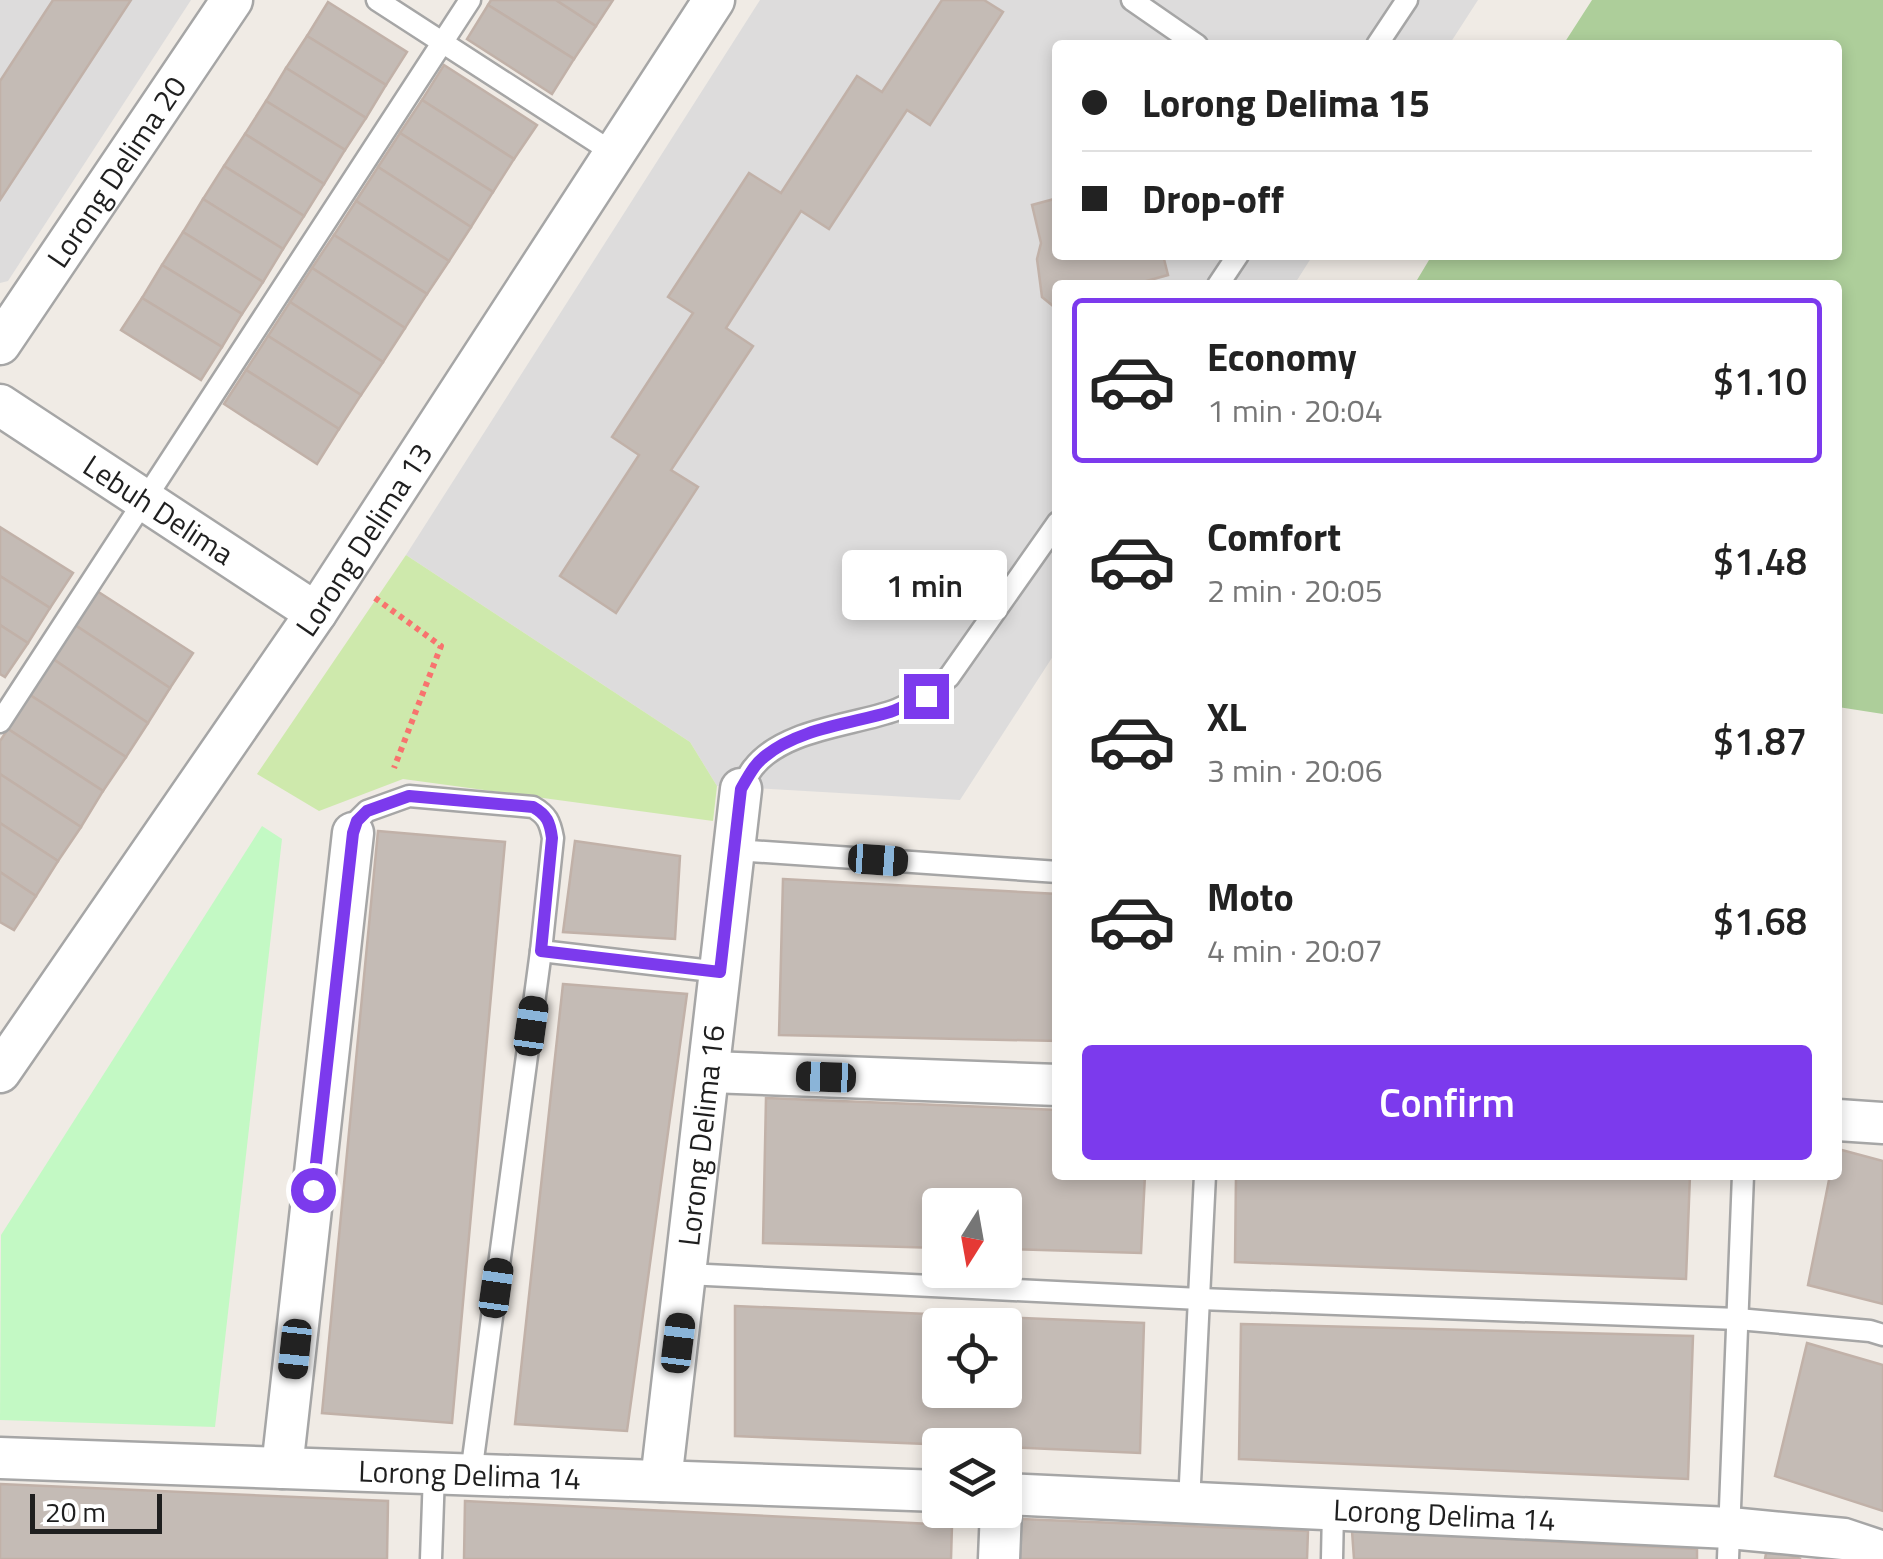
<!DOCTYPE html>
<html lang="en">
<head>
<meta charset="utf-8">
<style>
	:root { --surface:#fff; --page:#f2f2f2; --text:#222; --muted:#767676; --line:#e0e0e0; --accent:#7c3aed }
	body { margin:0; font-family:"Titillium Web",sans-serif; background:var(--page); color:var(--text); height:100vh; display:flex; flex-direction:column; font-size:38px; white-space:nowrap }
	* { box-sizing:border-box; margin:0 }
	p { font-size:32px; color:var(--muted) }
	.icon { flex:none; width:55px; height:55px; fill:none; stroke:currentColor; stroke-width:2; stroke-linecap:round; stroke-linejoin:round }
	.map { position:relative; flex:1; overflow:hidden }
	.side { position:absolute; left:1052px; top:280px; width:790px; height:900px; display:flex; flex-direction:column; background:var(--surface); border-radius:10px; box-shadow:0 5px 15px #0003 }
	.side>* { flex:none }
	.banner { position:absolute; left:1052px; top:40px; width:790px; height:220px; border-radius:10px; box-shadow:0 5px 15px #0003; display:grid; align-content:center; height:220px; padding:0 30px; background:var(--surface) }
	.needle { width:65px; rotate:191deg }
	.fabs { position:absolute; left:922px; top:1188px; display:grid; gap:20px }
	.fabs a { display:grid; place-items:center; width:100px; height:100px; border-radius:10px; background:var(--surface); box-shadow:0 5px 15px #0003; font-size:50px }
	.scale { position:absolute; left:30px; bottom:25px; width:132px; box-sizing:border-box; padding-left:10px; border:5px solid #1f1f1f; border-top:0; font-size:28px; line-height:35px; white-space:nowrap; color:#1f1f1f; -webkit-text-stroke:8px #fff; paint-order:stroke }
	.end { position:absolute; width:45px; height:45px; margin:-22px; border:12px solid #7c3aed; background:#fff; box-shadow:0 0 0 5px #fff }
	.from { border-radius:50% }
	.bubble { position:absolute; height:70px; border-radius:10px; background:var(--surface); box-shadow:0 5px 15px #0003; font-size:32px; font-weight:600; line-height:70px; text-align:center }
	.car { position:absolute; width:30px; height:60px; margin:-30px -15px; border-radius:12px; box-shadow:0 0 8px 2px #0007; background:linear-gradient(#222 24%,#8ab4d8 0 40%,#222 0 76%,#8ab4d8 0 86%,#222 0) }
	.banner b { display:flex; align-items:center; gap:35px; height:95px; font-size:38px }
	.banner b+b { border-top:2px solid var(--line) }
	.banner i { width:25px; height:25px; background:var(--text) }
	ul { padding:18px 0 0; list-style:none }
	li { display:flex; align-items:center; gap:30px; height:165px; margin:0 20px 15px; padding:0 10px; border:5px solid transparent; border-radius:10px }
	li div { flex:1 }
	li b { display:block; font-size:38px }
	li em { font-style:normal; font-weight:600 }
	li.on { border-color:var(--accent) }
	li>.icon { width:90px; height:90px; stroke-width:1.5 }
	.button { display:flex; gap:20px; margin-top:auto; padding:20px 30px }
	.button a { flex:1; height:115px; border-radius:10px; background:var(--accent); color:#fff; font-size:40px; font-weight:600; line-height:115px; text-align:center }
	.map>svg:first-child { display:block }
	.residential { fill:#dddcdc }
	.grass { fill:#cee9ac }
	.forest { fill:#adce9a }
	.park { fill:#c3f9c4 }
	.building { fill:#c4bbb5; stroke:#c1b1a8; stroke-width:2.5; fill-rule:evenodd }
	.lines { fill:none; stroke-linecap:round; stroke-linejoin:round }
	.lane-casing { stroke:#a6a6a6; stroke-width:25 }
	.street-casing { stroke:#a6a6a6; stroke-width:45 }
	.path { stroke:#f8736e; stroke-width:6; stroke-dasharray:5 5; stroke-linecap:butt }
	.lane { stroke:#fff; stroke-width:20 }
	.street { stroke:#fff; stroke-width:40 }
	.route { stroke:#7c3aed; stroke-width:12 }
	.labels { text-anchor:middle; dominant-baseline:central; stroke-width:9; stroke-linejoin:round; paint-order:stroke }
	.street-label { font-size:30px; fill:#1f1f1f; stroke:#fff }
</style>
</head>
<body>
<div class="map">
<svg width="1883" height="1559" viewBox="0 0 1883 1559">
	<rect width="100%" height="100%" fill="#f0ebe5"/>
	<!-- residential -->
	<g class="residential">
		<path d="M0,0h191l-183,281 -8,2z"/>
		<path d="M760,0h718l-29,45h-391v210h255l-19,30h-236l-1,365 -97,150 -243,-14 -27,-44 -284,-187z"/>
	</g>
	<!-- grass -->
	<path class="grass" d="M406,555l284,187 27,44 -4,35 -310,-42 -84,32 -62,-37z"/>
	<!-- forest -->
	<path class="forest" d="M1592,0h291v714l-45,-7v-422h-424l18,-30h406v-210h-275z"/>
	<!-- park -->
	<path class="park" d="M262,826l20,13 -67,588 -215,-7 1,-185z"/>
	<!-- building -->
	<g class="building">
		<path d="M53,0h78l-131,200v-119z"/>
		<path d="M491,0h65l40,26 -22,33 -86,-54z"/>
		<path d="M556,0h57l-17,26z"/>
		<path d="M942,0h42l19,12 -73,113 -23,-15 -78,119 -28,-18 -75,117 27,18 -82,124 27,17 -82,126 -56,-37 79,-121 -27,-18 81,-124 -25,-16 81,-124 32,20 76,-117 25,16z"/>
		<path d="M328,2l79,50 -21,33 -79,-49z"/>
		<path d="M488,5l86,54 -22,35 -85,-55z"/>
		<path d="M307,36l79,49 -20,33 -80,-50z"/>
		<path d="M444,65l93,60 -23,34 -92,-59z"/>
		<path d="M286,68l80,50 -21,32 -79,-49z"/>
		<path d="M422,100l92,59 -21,33 -93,-59z"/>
		<path d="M266,101l79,49 -21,34 -79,-50z"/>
		<path d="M400,133l93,59 -22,35 -93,-60z"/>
		<path d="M245,134l79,50 -20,32 -80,-50z"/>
		<path d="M224,166l80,50 -21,33 -80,-50z"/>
		<path d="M378,167l93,60 -22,34 -93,-60z"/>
		<path d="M1058,198v57h105l5,20 -36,10h-74v43l-5,-22 -11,-9 -5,-38 4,-16 -9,-38z"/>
		<path d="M203,199l80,50 -20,33 -80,-50z"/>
		<path d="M356,201l93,60 -22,33 -93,-59z"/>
		<path d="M183,232l80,50 -21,32 -80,-49z"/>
		<path d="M334,235l93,59 -22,34 -93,-60z"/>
		<path d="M162,265l80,49 -20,33 -80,-49z"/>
		<path d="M312,268l93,60 -22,34 -93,-60z"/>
		<path d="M142,298l80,49 -21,33 -80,-50z"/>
		<path d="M290,302l93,60 -22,33 -93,-59z"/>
		<path d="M268,336l93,59 -22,34 -93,-59z"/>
		<path d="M246,370l93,59 -22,35 -93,-60z"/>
		<path d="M0,527l73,46 -23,35 -50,-32z"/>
		<path d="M0,576l50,32 -22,35 -28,-18z"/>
		<path d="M97,591l96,62 -23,35 -95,-63z"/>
		<path d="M0,625l28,18 -23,34 -5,-3z"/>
		<path d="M75,625l95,63 -22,35 -95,-64z"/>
		<path d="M53,659l95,64 -22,34 -96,-62z"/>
		<path d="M30,695l96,62 -23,34 -95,-62z"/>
		<path d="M8,729l95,62 -22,36 -81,-53v-33z"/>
		<path d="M0,774l81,53 -23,34 -58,-38z"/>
		<path d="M0,823l58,38 -22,35 -36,-24z"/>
		<path d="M378,831l127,11 -53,581 -130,-10z"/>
		<path d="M575,841l105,15 -5,83 -112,-7z"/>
		<path d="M0,872l36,24 -22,34 -14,-8z"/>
		<path d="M783,879l275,15v147l-279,-6z"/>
		<path d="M563,984l124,10 -60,437 -112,-7z"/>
		<path d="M766,1098l292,12v65h87l-4,78 -136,-4v-44h-65v43l-177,-5z"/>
		<path d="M1838,1149l45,12v143l-75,-19 22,-110h8z"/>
		<path d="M1236,1175h454l-4,104 -451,-17z"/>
		<path d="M735,1306l409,17 -4,130 -135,-6v-2h-54l-216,-9zM940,1325h65v65h-65z"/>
		<path d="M1241,1324l452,12 -5,143 -449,-20z"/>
		<path d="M1807,1343l76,22v146l-108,-35z"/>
		<path d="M0,1484l388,17 -1,58h-387z"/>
		<path d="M465,1501l487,24 -1,34h-487z"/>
		<path d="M1021,1519l287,12 -1,28h-287z"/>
		<path d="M1352,1531l345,18v10h-343z"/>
		<path d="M1767,1548l34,11h-36z"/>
	</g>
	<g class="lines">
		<!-- lane casing -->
		<g class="lane-casing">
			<g id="lane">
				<path d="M377,0l238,154"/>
				<path d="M1132,0l65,45"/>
				<path d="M1377,45l30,-45"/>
				<path d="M1218,285l20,-30"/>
				<path d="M0,722l470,-722"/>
				<path d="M741,789c4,-7 7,-15 12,-21 30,-39 99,-42 143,-58 20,-8 36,-19 53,-33l109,-155"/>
				<path d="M353,833l4,-12 10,-10 42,-15 124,11c14,8 17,15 20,31l-12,113 179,21"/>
				<path d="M735,850l323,22"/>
				<path d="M686,1274l514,25 538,20 132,12 13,4"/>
				<path d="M471,1474l70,-523"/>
				<path d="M1189,1503l16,-328"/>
				<path d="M431,1559l3,-86"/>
				<path d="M1332,1559l1,-49"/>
				<path d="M1728,1559l15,-384"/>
			</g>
		</g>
		<!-- street casing -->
		<g class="street-casing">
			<g id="street">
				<path id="s1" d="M0,344l232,-344"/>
				<path id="s2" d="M0,405l316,208"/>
				<path id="s3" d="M0,1072l316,-459 398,-613"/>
				<path d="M710,1072l348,13"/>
				<path d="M1838,1120l45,3"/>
				<path id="s4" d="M0,1458l940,33"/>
				<path d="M282,1468l71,-635"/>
				<path id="s5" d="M661,1481l80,-692"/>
				<path id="s6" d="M1005,1494l725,34 114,11 39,13"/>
				<path d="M999,1559l2,-49"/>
			</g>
		</g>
		<!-- path -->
		<path class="path" d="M375,598l66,48 -47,122"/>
		<!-- lane -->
		<use href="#lane" class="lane"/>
		<!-- street -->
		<use href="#street" class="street"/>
	</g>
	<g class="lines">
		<!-- route -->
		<path class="route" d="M313,1190l40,-357 4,-12 10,-10 42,-15 124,11c14,8 17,15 19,31l-11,113 179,21 21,-183c7,-12 12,-23 23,-32 33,-28 85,-33 126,-45 12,-4 24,-11 36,-16"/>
	</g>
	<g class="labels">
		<!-- street labels -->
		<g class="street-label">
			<text stroke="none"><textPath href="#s1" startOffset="208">Lorong Delima 20</textPath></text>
			<text stroke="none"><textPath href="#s2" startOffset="190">Lebuh Delima</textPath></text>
			<text stroke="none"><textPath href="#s3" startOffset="645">Lorong Delima 13</textPath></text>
			<text stroke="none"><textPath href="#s5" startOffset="348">Lorong Delima 16</textPath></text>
			<text stroke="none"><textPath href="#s4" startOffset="470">Lorong Delima 14</textPath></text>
			<text stroke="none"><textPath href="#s6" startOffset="440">Lorong Delima 14</textPath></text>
		</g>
	</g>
</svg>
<div class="fabs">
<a><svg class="needle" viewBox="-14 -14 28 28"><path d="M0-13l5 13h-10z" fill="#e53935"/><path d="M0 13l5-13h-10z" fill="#767676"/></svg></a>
<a><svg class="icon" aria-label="locate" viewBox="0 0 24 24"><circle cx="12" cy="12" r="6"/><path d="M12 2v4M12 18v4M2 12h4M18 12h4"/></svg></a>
<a><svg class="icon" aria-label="layers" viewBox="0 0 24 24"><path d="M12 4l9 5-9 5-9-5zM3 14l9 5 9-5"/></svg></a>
</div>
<div class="scale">20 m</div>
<i class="end from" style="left:313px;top:1190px"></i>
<i class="end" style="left:926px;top:696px"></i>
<div class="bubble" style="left:842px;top:550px;width:165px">1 min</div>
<i class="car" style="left:878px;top:860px;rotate:94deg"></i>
<i class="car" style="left:531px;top:1026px;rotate:8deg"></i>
<i class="car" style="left:826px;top:1077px;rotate:272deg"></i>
<i class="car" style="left:496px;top:1288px;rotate:8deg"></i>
<i class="car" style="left:678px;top:1343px;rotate:7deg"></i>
<i class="car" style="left:295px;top:1349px;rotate:186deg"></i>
<div class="banner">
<b><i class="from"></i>Lorong Delima 15</b>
<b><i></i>Drop-off</b>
</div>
<section class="side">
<ul>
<li class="on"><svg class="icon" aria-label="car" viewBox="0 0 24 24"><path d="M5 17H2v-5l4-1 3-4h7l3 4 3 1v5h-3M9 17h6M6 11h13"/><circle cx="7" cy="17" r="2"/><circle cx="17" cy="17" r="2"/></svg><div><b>Economy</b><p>1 min · 20:04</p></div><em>$1.10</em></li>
<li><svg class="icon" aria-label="car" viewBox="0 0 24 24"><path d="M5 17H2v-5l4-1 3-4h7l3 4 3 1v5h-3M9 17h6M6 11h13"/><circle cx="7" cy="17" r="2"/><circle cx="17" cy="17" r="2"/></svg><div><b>Comfort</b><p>2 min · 20:05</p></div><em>$1.48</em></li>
<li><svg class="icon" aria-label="car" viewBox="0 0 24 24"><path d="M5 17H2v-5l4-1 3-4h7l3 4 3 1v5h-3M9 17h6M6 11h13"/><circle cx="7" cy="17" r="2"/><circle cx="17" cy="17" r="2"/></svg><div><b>XL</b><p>3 min · 20:06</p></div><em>$1.87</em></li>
<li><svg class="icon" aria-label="car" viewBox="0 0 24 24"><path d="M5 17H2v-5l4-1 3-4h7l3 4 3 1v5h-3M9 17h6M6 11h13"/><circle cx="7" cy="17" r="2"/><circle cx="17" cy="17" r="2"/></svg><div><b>Moto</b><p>4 min · 20:07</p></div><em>$1.68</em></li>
</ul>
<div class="button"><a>Confirm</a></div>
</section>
</div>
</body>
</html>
